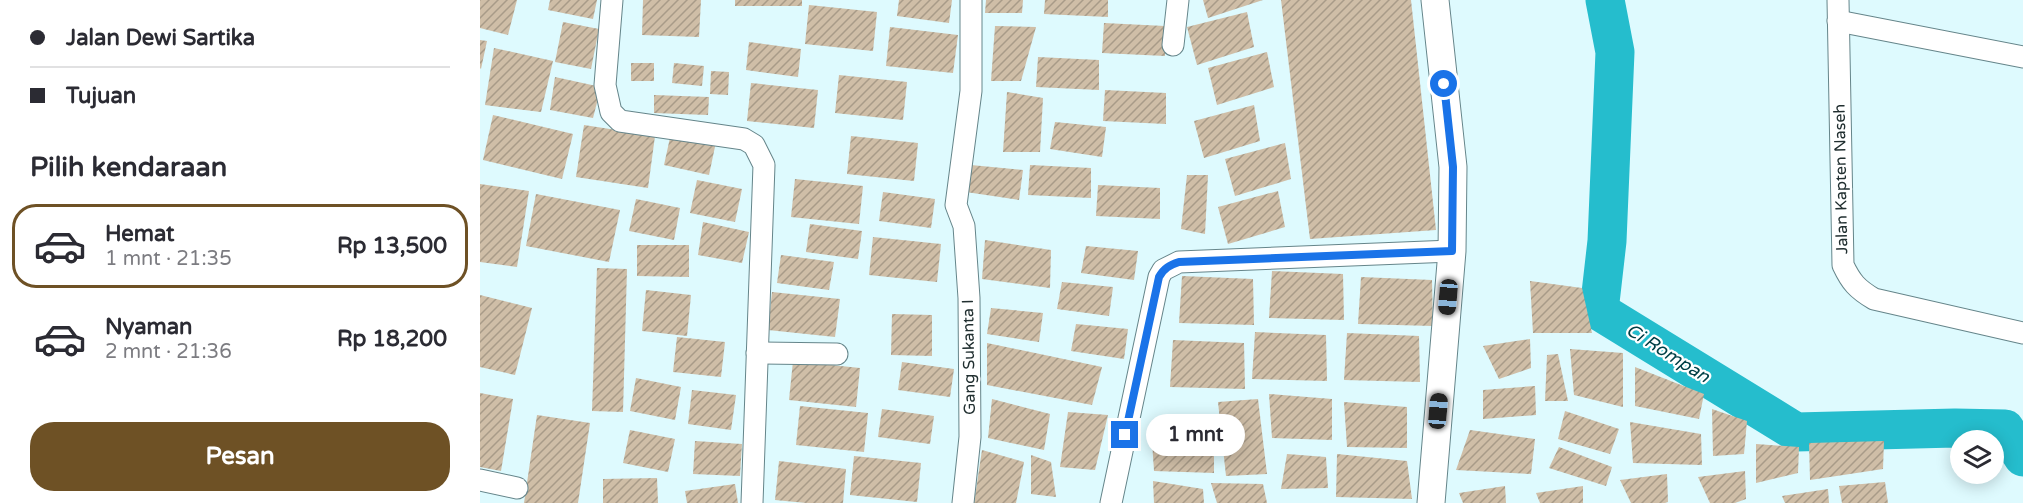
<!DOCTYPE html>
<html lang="id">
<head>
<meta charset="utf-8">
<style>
	:root { --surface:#fff; --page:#f2f2f3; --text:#2b2b33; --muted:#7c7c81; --line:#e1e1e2; --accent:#6e5125 }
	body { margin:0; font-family:"Varela Round",sans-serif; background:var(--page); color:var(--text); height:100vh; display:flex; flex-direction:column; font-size:22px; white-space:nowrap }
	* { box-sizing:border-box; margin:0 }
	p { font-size:20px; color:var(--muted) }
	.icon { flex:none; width:33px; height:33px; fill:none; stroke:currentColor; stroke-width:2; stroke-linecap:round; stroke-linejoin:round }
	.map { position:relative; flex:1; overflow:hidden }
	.drawer { display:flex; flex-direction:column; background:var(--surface); width:480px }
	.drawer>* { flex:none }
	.hud { display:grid; align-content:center; height:132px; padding:0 30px; background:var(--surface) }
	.buttons { position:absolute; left:1470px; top:430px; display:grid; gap:12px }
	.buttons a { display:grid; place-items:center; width:54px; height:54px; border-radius:50%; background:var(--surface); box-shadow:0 3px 15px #0003; font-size:30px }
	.end { position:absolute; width:27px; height:27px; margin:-14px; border:8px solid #1a73e8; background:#fff; box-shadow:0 0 0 3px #fff }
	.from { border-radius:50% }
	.bubble { position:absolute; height:42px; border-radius:21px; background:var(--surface); box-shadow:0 3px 15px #0003; font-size:20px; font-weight:800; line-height:42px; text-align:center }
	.car { position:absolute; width:18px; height:36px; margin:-18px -9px; border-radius:8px; box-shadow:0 0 4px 2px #0007; background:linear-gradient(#222 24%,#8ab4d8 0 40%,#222 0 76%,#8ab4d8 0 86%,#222 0) }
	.hud b { display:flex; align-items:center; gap:21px; height:57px; font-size:22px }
	.hud b+b { border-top:2px solid var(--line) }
	.hud i { width:15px; height:15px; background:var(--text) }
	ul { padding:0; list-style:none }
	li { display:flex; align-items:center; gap:18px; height:84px; margin:0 12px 9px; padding:0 18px; border:3px solid transparent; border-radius:24px }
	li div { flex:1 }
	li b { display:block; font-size:22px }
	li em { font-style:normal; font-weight:800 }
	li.on { border-color:var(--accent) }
	li>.icon { width:54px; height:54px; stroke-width:1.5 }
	h2 { padding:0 30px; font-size:27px; line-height:72px }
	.button { display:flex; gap:12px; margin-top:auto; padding:12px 30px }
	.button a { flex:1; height:69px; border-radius:24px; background:var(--accent); color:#fff; font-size:24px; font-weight:800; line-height:69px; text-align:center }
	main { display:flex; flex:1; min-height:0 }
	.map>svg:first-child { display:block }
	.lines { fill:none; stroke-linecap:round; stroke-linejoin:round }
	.river { stroke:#25bdcd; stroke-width:39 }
	.building { fill:url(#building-hatch) }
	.minor-casing { stroke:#65858a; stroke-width:23 }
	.tertiary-casing { stroke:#65858a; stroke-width:29 }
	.minor { stroke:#fff; stroke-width:21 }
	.tertiary { stroke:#fff; stroke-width:27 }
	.route { stroke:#1a73e8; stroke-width:8 }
	.labels { text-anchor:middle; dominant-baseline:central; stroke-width:4.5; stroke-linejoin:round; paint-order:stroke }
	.street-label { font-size:16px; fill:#212f30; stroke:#fff }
	.water-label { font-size:18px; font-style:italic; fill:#004047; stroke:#fff }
</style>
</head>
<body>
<main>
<section class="drawer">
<div class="hud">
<b><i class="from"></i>Jalan Dewi Sartika</b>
<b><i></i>Tujuan</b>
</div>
<h2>Pilih kendaraan</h2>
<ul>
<li class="on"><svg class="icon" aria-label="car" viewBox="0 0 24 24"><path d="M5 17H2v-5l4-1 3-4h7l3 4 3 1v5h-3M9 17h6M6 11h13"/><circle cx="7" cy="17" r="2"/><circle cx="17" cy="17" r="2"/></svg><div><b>Hemat</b><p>1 mnt · 21:35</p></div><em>Rp 13,500</em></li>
<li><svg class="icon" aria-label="car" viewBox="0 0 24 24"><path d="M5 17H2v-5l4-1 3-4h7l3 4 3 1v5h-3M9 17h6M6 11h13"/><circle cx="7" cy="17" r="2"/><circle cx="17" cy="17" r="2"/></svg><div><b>Nyaman</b><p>2 mnt · 21:36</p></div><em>Rp 18,200</em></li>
</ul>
<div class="button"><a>Pesan</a></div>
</section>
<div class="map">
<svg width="1543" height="503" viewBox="0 0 1543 503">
	<defs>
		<pattern id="building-hatch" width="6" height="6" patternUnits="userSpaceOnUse" patternTransform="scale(1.5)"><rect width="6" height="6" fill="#cfbea7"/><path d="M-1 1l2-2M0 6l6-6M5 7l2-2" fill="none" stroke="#a89b88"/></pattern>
	</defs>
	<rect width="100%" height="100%" fill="#defafe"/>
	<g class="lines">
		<!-- river -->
		<path class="river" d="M1125,0l10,52 -8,189 -8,70 197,121 159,-4 50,1 18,28"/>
	</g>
	<!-- building -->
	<g class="building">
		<path d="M0,0h37l-9,35 -28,-7z"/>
		<path d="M70,0h47l-4,19 -45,-9z"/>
		<path d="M163,0h58l-2,37 -57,-2z"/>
		<rect x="255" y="0" width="67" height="6"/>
		<path d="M419,0h53l-3,23 -52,-7z"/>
		<path d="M506,0h37l-1,13h-37z"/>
		<path d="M565,0h63v17l-64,-3z"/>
		<path d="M723,0h60l-55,18z"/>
		<path d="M801,0h130l25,230 -126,9z"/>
		<path d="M329,5l68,7 -4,39 -68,-7z"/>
		<path d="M767,12l7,35 -57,18 -10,-38z"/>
		<path d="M83,22l36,7 -8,40 -36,-7z"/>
		<path d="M624,23l61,3v30l-63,-3z"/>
		<path d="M515,26l41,1 -15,54h-30z"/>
		<path d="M410,27l68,8 -5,38 -67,-7z"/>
		<path d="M0,40l7,1 -6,28 -1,-1z"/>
		<path d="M269,42l52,7 -3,28 -52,-7z"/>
		<path d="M14,48l59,13 -12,51 -56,-7z"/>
		<path d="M787,52l7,35 -57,18 -9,-37z"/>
		<path d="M558,57l61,3v30l-63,-3z"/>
		<rect x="151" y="63" width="23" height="18"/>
		<path d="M194,63l30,3 -2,20 -30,-3z"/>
		<path d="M231,71l18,1 -1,23 -18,-1z"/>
		<path d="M359,75l68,7 -4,38 -68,-7z"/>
		<path d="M75,77l46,10 -8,31 -43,-8z"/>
		<path d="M271,83l67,7 -4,38 -67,-7z"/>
		<path d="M625,90l61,3v31l-63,-3z"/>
		<path d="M527,92l36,6 -3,54h-37z"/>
		<path d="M174,95l55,2 -1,18 -54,-2z"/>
		<path d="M774,105l6,36 -56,17 -10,-37z"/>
		<path d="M13,115l80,19 -11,45 -79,-19z"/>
		<path d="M575,122l51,5 -4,30 -52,-8z"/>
		<path d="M104,125l71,11 -7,52 -72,-11z"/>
		<path d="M191,133l45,9 -7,33 -45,-10z"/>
		<path d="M371,136l67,7 -4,38 -67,-7z"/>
		<path d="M805,143l6,36 -56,17 -10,-37z"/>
		<path d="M491,165l52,5 -4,30 -53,-8z"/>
		<path d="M550,165l61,3v30l-63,-3z"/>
		<path d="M707,175h21l-3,59 -24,-5z"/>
		<path d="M315,179l68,7 -4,38 -68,-7z"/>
		<path d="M217,180l45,9 -7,33 -45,-9z"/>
		<path d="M0,184l49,7 -12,76 -37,-5z"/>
		<path d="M618,185l62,3v31l-64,-3z"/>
		<path d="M798,191l7,36 -57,17 -10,-37z"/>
		<path d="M403,192l52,7 -4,29 -52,-7z"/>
		<path d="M56,194l84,16 -11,52 -83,-16z"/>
		<path d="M156,199l44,9 -6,32 -45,-9z"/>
		<path d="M223,222l46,10 -7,31 -44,-8z"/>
		<path d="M330,224l52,7 -4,28 -52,-7z"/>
		<path d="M393,237l68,7 -4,38 -68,-7z"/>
		<path d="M505,240l66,10 -1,38 -68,-9z"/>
		<path d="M157,245h52v32l-52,-1z"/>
		<path d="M606,246l52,5 -4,29 -53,-7z"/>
		<path d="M301,255l53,7 -5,28 -52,-7z"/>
		<path d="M117,268l30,1 -4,143 -31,-1z"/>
		<path d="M792,271l71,3 1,46 -75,-2z"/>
		<path d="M702,276l71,3 1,46 -75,-2z"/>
		<path d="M881,277l71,3 1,46 -75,-2z"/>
		<path d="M1050,281l52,7 10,45h-59z"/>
		<path d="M582,282l51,5 -4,29 -52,-7z"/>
		<path d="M166,290l45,5 -4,41 -45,-5z"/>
		<path d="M292,292l68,7 -5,38 -67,-7z"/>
		<path d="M0,295l52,13 -17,67 -35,-8z"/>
		<path d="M511,308l52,5 -4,29 -52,-8z"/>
		<path d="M412,314l40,1v41l-41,-1z"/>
		<path d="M596,324l52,5 -4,30 -53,-8z"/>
		<path d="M775,332l71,3 1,46 -75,-2z"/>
		<path d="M867,333l72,3 1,46 -76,-2z"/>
		<path d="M197,337l48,5 -4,35 -48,-5z"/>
		<path d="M1050,339l1,29 -32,11 -16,-33z"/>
		<path d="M693,340l71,3 1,46 -75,-2z"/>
		<path d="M507,343l115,24 -10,38 -105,-20z"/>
		<path d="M1090,349l53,4v54l-49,-12z"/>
		<path d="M1078,354l10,47h-23l2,-46z"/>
		<path d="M313,361l67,7 -4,39 -67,-7z"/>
		<path d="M422,362l52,7 -4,28 -52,-7z"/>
		<path d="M1155,367l69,27 -5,25 -64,-13z"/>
		<path d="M156,378l45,9 -6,33 -45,-9z"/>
		<path d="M1055,386l1,29 -53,4v-29z"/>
		<path d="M212,390l44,5 -5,35 -43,-6z"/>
		<path d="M0,393l33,6 -12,72 -21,-4z"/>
		<path d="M789,394l63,5v41l-60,-2z"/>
		<path d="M512,399l58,15 -6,36 -56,-12z"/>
		<path d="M778,399l9,75 -41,2 -8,-74z"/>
		<path d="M864,402l63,5v41l-60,-1z"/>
		<path d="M320,406l68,7 -4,39 -68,-7z"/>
		<path d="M402,409l52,7 -4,28 -52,-7z"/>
		<path d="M1232,409l35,12 -3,33 -31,2z"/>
		<path d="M1085,411l54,18 -9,25 -52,-15z"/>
		<path d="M588,412l40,3 -13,55 -35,-3z"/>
		<path d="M57,415l53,8 -12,80h-54z"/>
		<path d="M1150,422l71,12 1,31 -69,-2z"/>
		<path d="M671,426l63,5v42l-60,-2z"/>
		<path d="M150,430l45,9 -7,33 -45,-9z"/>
		<path d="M990,430l65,9 -4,35 -75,-4z"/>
		<path d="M215,441l47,3 -2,32 -47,-2z"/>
		<path d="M1404,441l-1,28 -73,11 -1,-37z"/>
		<path d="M1276,444l43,3 -1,26 -42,10z"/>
		<path d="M1079,447l53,20 -6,19 -57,-18z"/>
		<path d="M502,450l42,12 -8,41h-42z"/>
		<path d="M807,454l39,3 2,31 -47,1z"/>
		<path d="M857,454l70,7 5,38 -76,-2z"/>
		<path d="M551,455l20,7 5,35 -25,-3z"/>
		<path d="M374,456l67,7 -4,39 -67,-7z"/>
		<path d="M299,461l67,8 -3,34h-37l-31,-3z"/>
		<path d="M1265,471l1,28 -11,4h-25l-12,-26z"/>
		<path d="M1187,474l1,28 -3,1h-34l-11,-23z"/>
		<path d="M177,478l1,25h-55v-24z"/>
		<path d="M673,481l50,8 1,14h-50z"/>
		<path d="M1405,482l3,21h-46l-3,-17z"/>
		<path d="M731,483l52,1 4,19h-50z"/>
		<path d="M255,484l3,19h-51l-2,-12z"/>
		<path d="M1025,486l1,17h-43l-4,-10z"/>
		<path d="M1103,486v17h-43l-4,-10z"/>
		<path d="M1348,489l1,14h-44l-3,-7z"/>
	</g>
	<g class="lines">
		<!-- minor casing -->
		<g class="minor-casing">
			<g id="minor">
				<path d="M132,0l-7,85 6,27 9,9 124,18 10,6 10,20 -12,338"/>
				<path d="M1358,0l5,265c8,17 14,24 31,34l149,34"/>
				<path d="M1358,21l185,36"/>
				<path d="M693,45l5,-45"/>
				<path d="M277,353l80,1"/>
				<path d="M0,480l37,8"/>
				<path d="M483,503l7,-66 -1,-139 -5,-72 -8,-21 15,-114v-91"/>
				<path d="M631,503l48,-226 4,-7 16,-8 273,-11"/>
			</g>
		</g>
		<!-- tertiary casing -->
		<g class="tertiary-casing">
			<path id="tertiary" d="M951,503l21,-252 1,-84 -18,-167"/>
		</g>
		<!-- minor -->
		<use href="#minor" class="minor"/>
		<!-- tertiary -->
		<use href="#tertiary" class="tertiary"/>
	</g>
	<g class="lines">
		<!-- route -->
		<path class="route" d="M645,435l34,-158c5,-9 11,-12 20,-15l273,-11 1,-84 -9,-83"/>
	</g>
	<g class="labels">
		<!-- street labels -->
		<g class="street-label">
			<text transform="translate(1361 179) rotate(-91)">Jalan Kapten Naseh</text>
			<text transform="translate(489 357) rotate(-91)">Gang Sukanta I</text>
		</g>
		<!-- water labels -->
		<g class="water-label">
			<text transform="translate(1188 353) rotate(32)">Ci Rompan</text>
		</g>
	</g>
</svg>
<div class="buttons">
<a><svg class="icon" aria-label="layers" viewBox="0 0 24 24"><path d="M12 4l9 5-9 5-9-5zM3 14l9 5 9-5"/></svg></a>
</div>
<i class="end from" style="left:964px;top:84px"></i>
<i class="end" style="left:645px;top:435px"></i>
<div class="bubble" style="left:666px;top:414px;width:99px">1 mnt</div>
<i class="car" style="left:968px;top:297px;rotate:185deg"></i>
<i class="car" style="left:958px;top:411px;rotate:5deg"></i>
</div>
</main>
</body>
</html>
